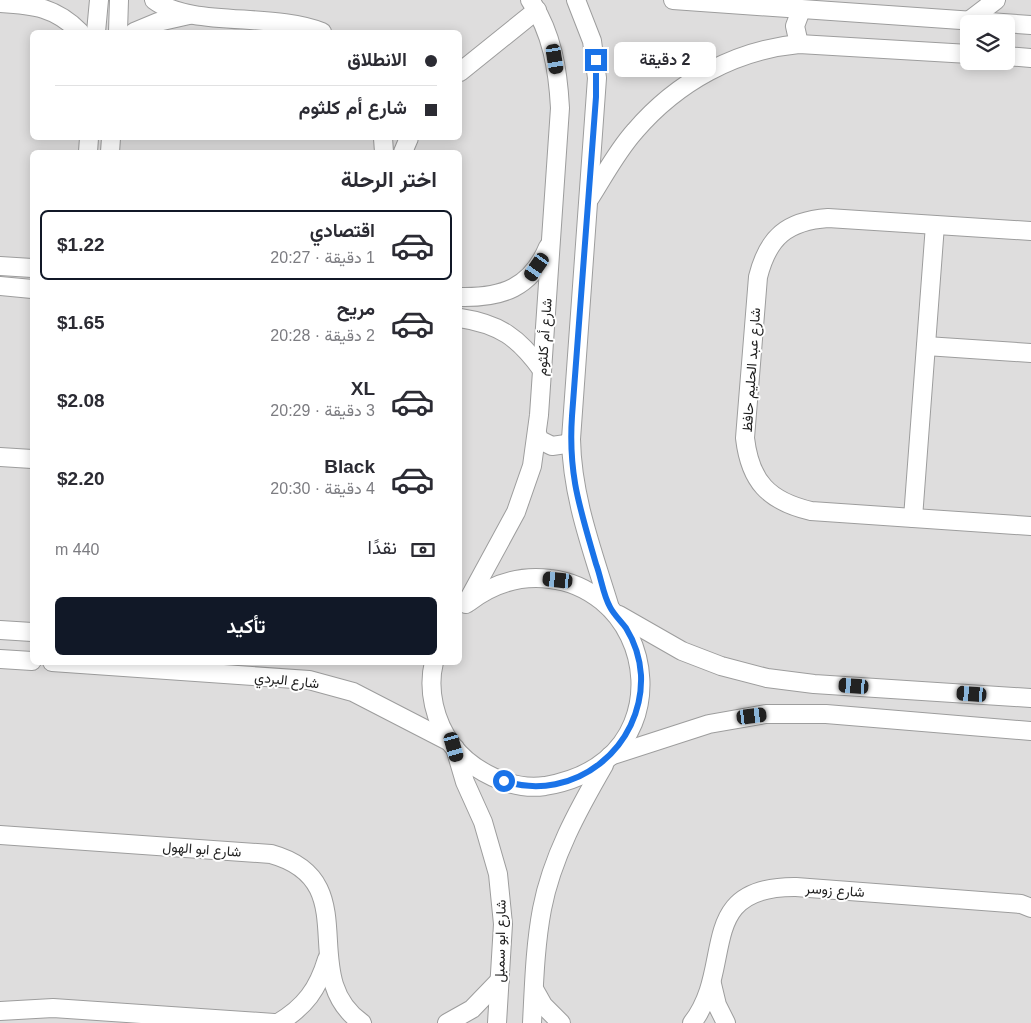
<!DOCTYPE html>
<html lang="ar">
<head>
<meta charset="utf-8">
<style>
	:root { --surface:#fff; --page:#f2f2f3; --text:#2b2b33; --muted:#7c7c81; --line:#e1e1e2; --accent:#111827 }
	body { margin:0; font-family:Arial,Vazirmatn,sans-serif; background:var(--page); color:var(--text); direction:rtl; height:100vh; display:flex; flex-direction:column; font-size:19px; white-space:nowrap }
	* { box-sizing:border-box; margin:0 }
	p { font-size:16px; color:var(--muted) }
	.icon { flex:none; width:28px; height:28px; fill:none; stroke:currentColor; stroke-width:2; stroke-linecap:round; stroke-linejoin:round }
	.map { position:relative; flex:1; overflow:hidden; direction:ltr }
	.drawer { position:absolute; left:30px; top:150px; width:432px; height:515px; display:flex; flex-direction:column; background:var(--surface); border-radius:8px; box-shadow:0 2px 12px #0003; direction:rtl }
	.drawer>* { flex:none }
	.banner { position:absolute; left:30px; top:30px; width:432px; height:110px; border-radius:8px; box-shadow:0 2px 12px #0003; direction:rtl; display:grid; align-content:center; height:110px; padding:0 25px; background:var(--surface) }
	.buttons { position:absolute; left:960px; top:15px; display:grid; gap:10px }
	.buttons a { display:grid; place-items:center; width:55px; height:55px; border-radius:8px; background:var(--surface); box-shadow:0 2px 12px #0003; font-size:25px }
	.end { position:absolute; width:22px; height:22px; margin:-11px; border:6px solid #1a73e8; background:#fff; box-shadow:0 0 0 2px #fff }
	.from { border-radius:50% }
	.bubble { position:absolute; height:35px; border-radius:8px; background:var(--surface); box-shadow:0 2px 12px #0003; font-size:16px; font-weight:600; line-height:35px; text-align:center; direction:rtl }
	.car { position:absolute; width:15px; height:30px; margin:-15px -8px; border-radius:6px; box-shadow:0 0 4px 1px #0007; background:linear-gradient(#222 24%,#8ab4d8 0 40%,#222 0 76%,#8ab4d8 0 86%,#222 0) }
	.banner b { display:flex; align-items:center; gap:18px; height:48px; font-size:19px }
	.banner b+b { border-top:1px solid var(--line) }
	.banner i { width:12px; height:12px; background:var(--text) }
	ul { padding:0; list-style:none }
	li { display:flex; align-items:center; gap:15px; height:70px; margin:0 10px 8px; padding:0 15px; border:2px solid transparent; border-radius:8px }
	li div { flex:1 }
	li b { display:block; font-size:19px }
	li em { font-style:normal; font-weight:600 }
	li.active { border-color:var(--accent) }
	li>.icon { width:45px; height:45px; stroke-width:1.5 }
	h2 { padding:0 25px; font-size:22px; line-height:60px }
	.pay { display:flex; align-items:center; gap:12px; height:55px; padding:0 25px; font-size:19px }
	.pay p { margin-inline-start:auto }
	.action { display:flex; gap:10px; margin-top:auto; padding:10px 25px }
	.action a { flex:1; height:58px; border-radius:8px; background:var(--accent); color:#fff; font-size:20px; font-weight:600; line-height:58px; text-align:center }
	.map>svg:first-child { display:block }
	.residential { fill:#dedddd; fill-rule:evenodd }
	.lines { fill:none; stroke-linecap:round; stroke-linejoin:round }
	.minor-casing { stroke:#9d9d9d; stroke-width:20 }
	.minor { stroke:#fff; stroke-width:18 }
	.route { stroke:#1a73e8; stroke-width:6 }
	.labels { text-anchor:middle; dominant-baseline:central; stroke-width:4; stroke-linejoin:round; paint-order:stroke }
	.street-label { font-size:14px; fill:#202020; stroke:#fff }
</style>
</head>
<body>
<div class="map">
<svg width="1031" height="1023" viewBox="0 0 1031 1023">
	<rect width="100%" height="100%" fill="#efece7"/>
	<!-- residential -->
	<path class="residential" d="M0,0h1031v1023h-1031zM969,24h37v37h-37zM32,32h428v106h-428zM32,152h428v510h-428z"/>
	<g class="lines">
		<!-- minor casing -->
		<g class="minor-casing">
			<g id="minor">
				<path d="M154,0c37,28 120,12 168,32"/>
				<path d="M576,0l16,41 5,37 -26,361c1,59 22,113 39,169"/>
				<path d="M673,0l358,25"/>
				<path d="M0,3c34,2 55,4 80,29"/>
				<path d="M970,20l26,-20"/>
				<path d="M96,32l3,-32"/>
				<path d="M118,32l1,-32"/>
				<path d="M134,32l24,-10 31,-7"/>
				<path d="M799,44l-4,-18 6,-16"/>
				<path d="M1006,56l25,2"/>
				<path d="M460,72l77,-62"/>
				<path d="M383,138l1,14"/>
				<path d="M88,152l1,-14"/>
				<path d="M110,152l1,-14"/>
				<path d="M403,152l6,-14"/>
				<path d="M590,198c14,-22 27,-47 45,-67 42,-49 100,-81 164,-87l170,10"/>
				<path d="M1031,231l-203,-13c-41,3 -60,19 -70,59l-13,161c5,43 23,63 66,73l220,15"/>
				<path d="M0,266l32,2"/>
				<path d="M0,286l32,3"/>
				<path d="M460,297c42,1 71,-9 88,-50"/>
				<path d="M460,318c40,6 59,20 82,52"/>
				<path d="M926,346l105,7"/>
				<path d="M537,434l3,6 12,6 14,-2 5,-5"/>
				<path d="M0,457l32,2"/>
				<path d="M913,518l22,-293"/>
				<path d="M466,604l50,-92 16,-46 7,-51 21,-307c-2,-38 -8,-76 -30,-108"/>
				<path d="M619,615l63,36 39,15 46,12 47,6 217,14"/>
				<path d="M0,630l32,2"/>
				<path d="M0,659l32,2"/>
				<path d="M52,662l257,18 44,12 97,50"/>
				<path d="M434,662c-7,28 1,60 18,83 20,26 59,46 93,41 23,-4 43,-11 61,-26 50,-41 43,-121 -4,-159 -15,-12 -33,-20 -52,-22 -30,-4 -56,4 -81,23"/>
				<path d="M455,748l10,34 18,40 15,52 5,50 -6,99"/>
				<path d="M610,756l99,-32 57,-10h60l205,17"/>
				<path d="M0,835l271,19c97,27 23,121 91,169"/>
				<path d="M712,984l5,21 9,18"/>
				<path d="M534,989l9,16 18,18"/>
				<path d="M0,1011l53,-3 221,15"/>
				<path d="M278,1023c27,-16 40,-34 49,-64"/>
				<path d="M447,1023l25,-14 28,-29"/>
				<path d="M532,1023c2,-38 3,-77 10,-114 10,-52 36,-99 62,-144"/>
				<path d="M692,1023c44,-56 1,-137 104,-136l225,17 10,4"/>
			</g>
		</g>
		<!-- minor -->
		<use href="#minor" class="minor"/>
	</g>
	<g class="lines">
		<!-- route -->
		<path class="route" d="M504,781c70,23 140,-34 137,-106 -1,-16 -7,-34 -15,-47 -5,-7 -12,-13 -16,-21 -7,-12 -9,-30 -14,-43 -16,-56 -28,-89 -24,-148l24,-319v-37"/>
	</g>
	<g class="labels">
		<!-- street labels -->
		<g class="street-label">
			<text transform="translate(544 337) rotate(-86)">شارع أم كلثوم</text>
			<text transform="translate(751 370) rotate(-86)">شارع عبد الحليم حافظ</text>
			<text transform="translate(287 680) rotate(6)">شارع البردي</text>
			<text transform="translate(202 849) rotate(4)">شارع ابو الهول</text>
			<text transform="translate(835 890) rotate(4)">شارع زوسر</text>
			<text transform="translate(500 941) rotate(-89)">شارع ابو سمبل</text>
		</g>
	</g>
</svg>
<div class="buttons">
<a><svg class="icon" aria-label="layers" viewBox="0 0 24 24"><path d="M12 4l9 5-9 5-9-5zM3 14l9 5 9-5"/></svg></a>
</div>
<i class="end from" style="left:504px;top:781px"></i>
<i class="end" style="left:596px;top:60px"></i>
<div class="bubble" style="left:614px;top:42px;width:102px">2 دقيقة</div>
<i class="car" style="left:555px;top:59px;rotate:171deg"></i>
<i class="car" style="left:537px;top:267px;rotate:215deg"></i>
<i class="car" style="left:558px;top:580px;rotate:276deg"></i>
<i class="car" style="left:854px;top:686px;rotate:274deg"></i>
<i class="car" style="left:972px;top:694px;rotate:274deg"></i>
<i class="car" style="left:752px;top:716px;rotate:83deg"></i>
<i class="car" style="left:454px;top:747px;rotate:164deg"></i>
<div class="banner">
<b><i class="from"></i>الانطلاق</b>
<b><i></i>شارع أم كلثوم</b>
</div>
<section class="drawer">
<h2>اختر الرحلة</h2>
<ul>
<li class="active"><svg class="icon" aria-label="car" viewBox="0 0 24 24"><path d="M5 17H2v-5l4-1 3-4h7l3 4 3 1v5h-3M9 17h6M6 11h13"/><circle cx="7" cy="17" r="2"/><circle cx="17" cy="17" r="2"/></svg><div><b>اقتصادي</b><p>1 دقيقة · 20:27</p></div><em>$1.22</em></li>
<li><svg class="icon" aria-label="car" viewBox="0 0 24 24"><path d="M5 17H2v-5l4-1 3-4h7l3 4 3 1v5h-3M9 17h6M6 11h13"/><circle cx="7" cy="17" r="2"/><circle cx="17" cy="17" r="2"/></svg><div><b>مريح</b><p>2 دقيقة · 20:28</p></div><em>$1.65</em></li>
<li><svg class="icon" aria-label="car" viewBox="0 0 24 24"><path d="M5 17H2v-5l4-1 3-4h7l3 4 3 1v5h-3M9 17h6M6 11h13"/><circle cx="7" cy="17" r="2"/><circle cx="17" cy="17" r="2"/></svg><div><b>XL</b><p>3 دقيقة · 20:29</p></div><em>$2.08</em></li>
<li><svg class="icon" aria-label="car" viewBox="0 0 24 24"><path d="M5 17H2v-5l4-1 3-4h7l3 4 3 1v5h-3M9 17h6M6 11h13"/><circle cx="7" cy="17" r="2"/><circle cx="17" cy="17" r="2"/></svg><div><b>Black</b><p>4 دقيقة · 20:30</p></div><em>$2.20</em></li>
</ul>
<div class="pay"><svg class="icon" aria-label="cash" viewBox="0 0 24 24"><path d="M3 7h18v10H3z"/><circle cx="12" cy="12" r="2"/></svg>نقدًا<p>440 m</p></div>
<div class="action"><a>تأكيد</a></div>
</section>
</div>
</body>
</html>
